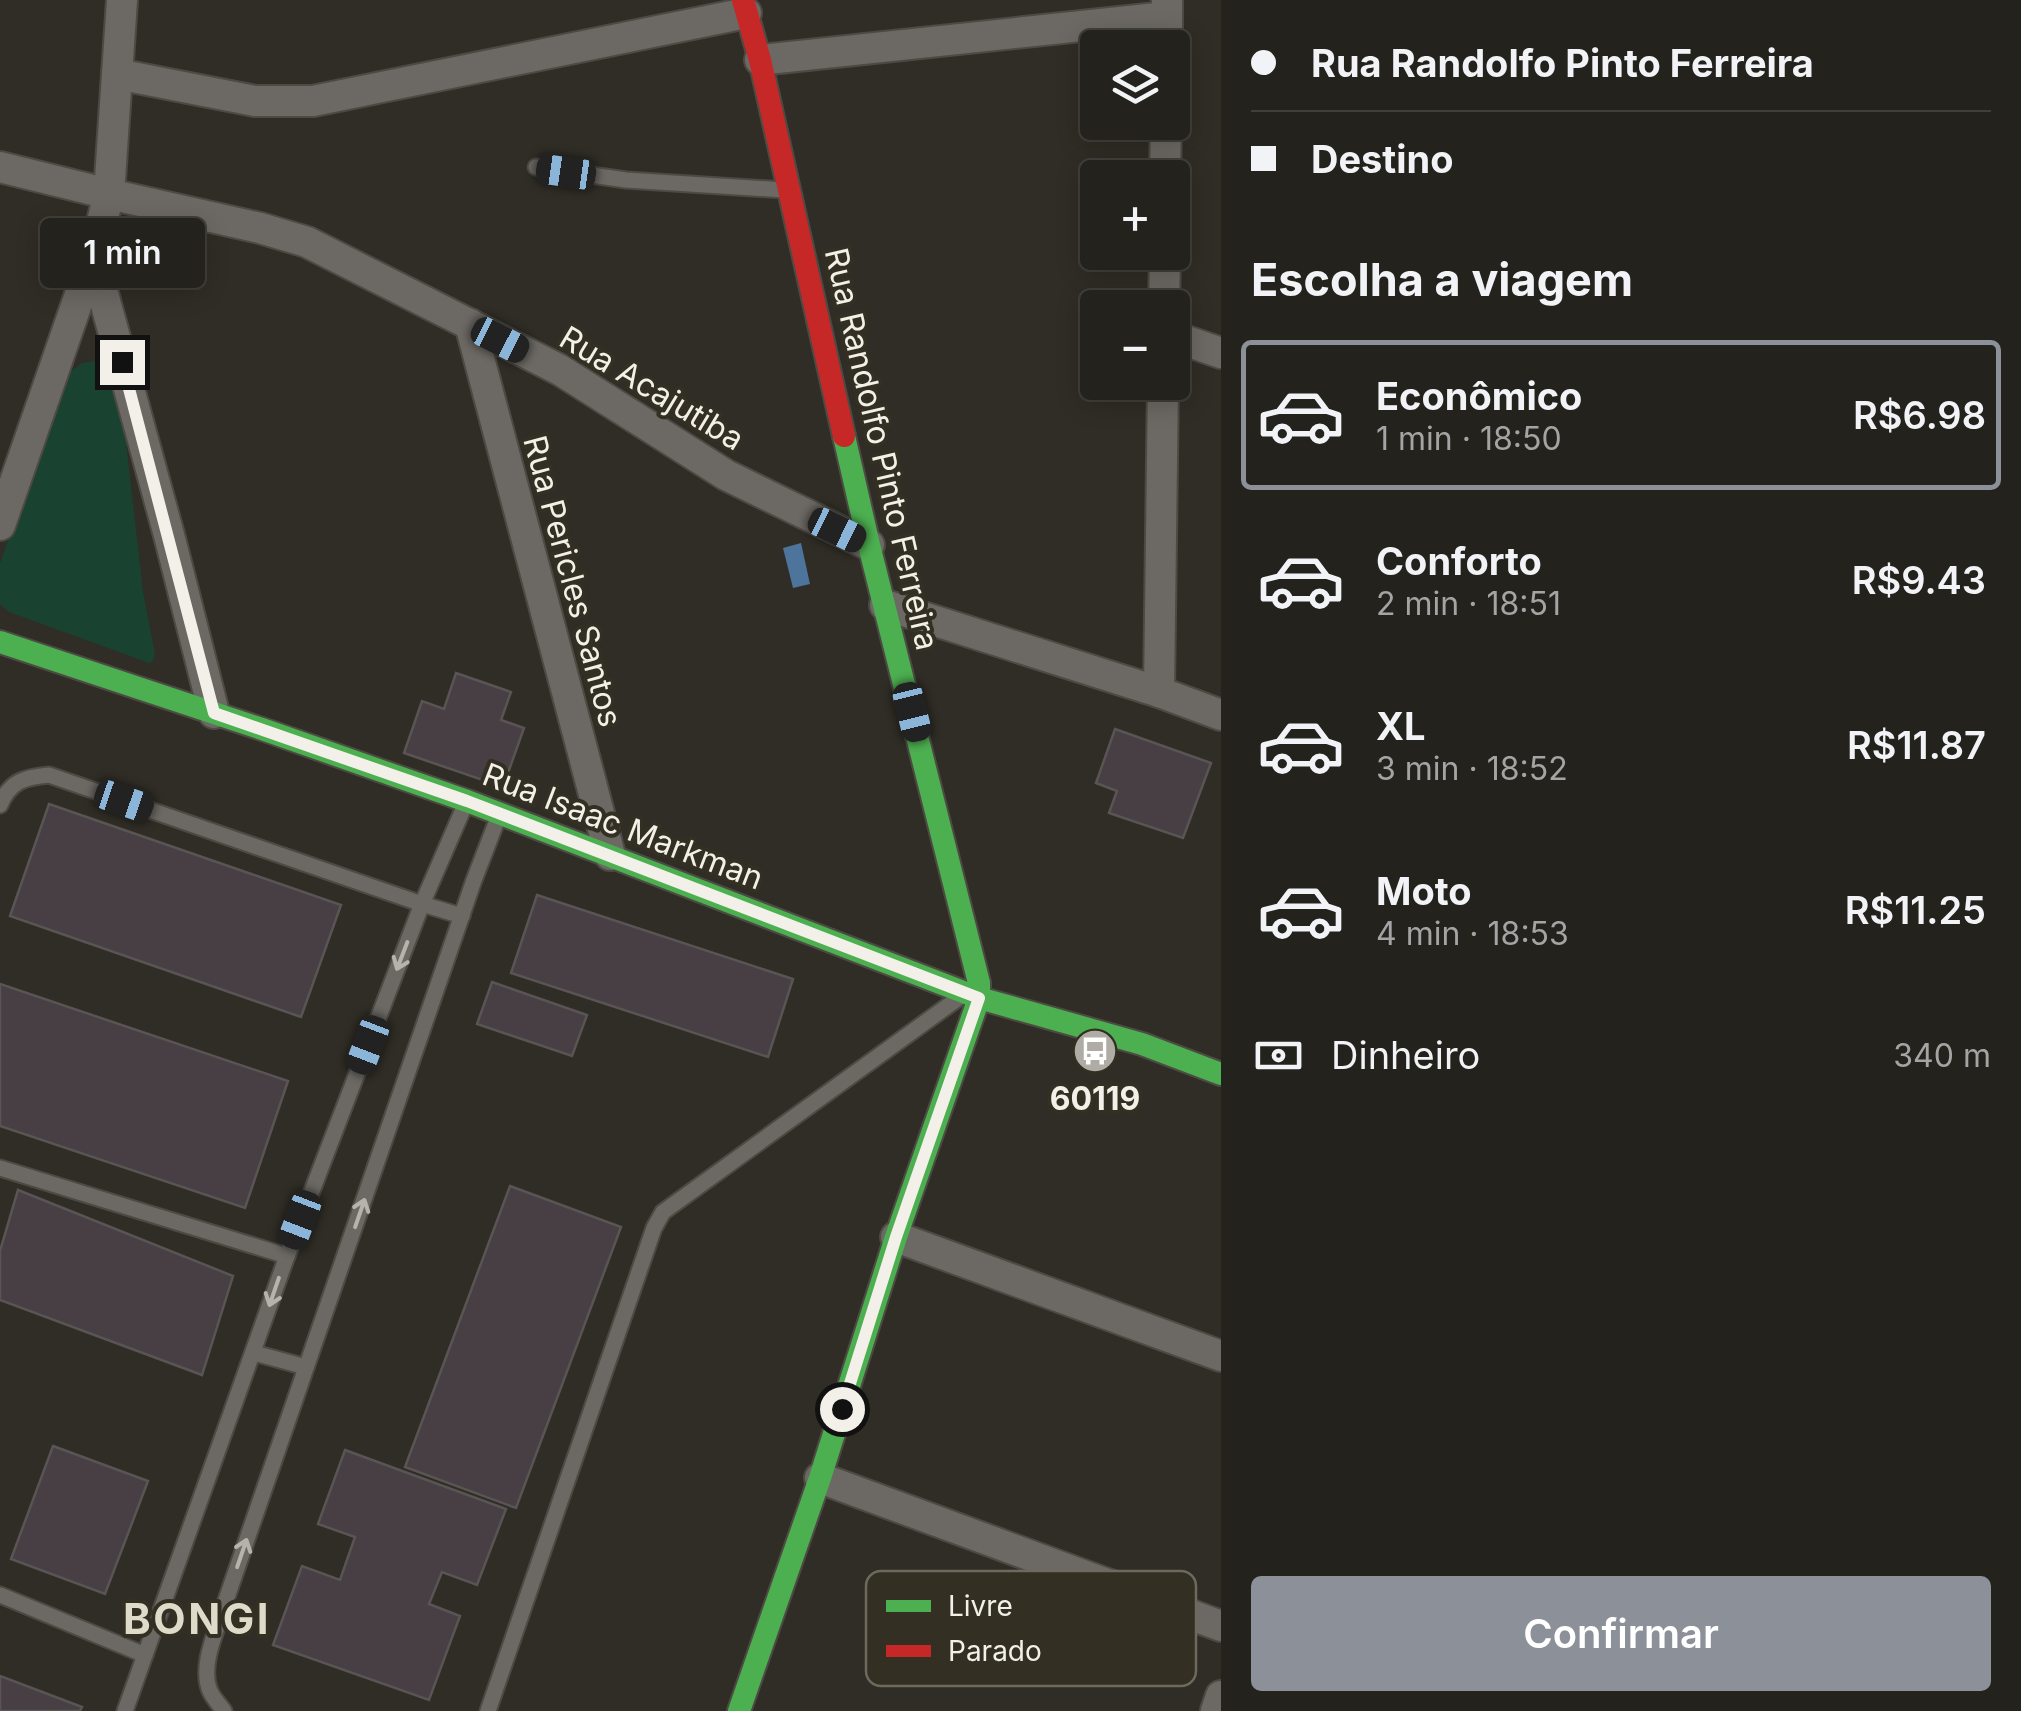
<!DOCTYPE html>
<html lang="pt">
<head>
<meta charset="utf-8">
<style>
	:root { --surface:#24221c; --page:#2c2a25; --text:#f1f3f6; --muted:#a3a4a3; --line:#413f3b; --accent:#8c9099 }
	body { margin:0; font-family:Inter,sans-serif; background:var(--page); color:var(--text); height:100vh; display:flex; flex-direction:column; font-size:38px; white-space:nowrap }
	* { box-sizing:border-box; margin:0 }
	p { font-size:32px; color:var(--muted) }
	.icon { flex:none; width:55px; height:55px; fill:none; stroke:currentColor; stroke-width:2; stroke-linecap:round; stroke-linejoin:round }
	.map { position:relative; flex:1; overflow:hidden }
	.details { display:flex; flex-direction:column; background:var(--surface); width:800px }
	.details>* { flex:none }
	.guide { display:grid; align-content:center; height:220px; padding:0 30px; background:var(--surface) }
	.buttons { position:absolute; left:1080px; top:30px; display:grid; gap:20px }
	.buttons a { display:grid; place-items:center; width:110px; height:110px; border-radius:10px; background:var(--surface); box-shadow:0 5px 25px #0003,0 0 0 2px var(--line); font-size:50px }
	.end { position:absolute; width:45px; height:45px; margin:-22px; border:12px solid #f2f0e8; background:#111; box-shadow:0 0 0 5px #111 }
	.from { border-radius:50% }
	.bubble { position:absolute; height:70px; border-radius:10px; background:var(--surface); box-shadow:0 5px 25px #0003,0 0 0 2px var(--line); font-size:32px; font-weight:600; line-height:70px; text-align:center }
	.car { position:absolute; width:30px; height:60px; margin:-30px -15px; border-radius:12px; box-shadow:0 0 8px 2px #0007; background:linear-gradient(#222 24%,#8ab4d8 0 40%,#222 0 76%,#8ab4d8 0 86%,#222 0) }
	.guide b { display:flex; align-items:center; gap:35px; height:95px; font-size:38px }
	.guide b+b { border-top:2px solid var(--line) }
	.guide i { width:25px; height:25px; background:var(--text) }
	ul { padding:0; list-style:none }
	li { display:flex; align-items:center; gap:30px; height:150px; margin:0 20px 15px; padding:0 10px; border:5px solid transparent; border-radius:10px }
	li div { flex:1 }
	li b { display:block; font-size:38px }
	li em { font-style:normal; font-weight:600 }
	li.current { border-color:var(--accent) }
	li>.icon { width:90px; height:90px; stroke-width:1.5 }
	h2 { padding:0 30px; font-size:45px; line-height:120px }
	.pay { display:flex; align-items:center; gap:25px; height:110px; padding:0 30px; font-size:38px }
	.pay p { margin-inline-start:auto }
	.action { display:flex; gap:20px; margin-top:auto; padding:20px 30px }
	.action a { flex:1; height:115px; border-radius:10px; background:var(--accent); color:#fff; font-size:40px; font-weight:600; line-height:115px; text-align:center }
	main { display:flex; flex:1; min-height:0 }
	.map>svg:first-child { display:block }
	.green { fill:#1a4230 }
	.water { fill:#4d749b }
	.building { fill:#483f44; stroke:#585554; stroke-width:2.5 }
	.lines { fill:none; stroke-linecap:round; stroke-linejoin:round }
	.lane-casing { stroke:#4c4a43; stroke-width:19 }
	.street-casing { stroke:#4c4a43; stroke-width:34 }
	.fast-casing { stroke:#4c4a43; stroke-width:26 }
	.jam-casing { stroke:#4c4a43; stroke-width:26 }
	.lane { stroke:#6c6964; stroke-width:15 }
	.street { stroke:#6c6964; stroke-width:30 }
	.fast { stroke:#4caf50; stroke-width:22 }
	.jam { stroke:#c62828; stroke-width:22 }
	.oneway { stroke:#b6b3ad }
	.route { stroke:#f2f0e8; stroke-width:12 }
	.labels { text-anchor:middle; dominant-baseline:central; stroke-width:8; stroke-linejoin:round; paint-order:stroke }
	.street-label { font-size:32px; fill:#f2f0e8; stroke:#332f23 }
	.poi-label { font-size:32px; font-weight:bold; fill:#f2f0e8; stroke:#332f23 }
	.district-label { font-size:42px; font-weight:bold; letter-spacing:2.5px; fill:#dfdbcb; stroke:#332f23 }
	.key { fill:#332f23; stroke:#6c695e; stroke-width:2.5 }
	.key-label { font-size:28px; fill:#f2f0e8 }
</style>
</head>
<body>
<main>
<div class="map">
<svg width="1221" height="1711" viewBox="0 0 1221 1711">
	<rect width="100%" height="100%" fill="#302d26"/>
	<!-- green -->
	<path class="green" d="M103,360l7,2 8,10 25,220 12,62 -2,7 -4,2 -140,-51 -9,-8v-41l70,-191 12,-9z"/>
	<!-- water -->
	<path class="water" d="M801,543l9,41 -17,4 -10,-40z"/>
	<!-- building -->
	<g class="building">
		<path d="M456,673l55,19 -10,28 23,8 -21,59 -99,-34 18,-52 22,8z"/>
		<path d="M1115,729l96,34 -28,75 -74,-25 8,-22 -21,-8z"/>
		<path d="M49,804l292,101 -40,112 -291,-101z"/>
		<path d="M537,895l256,84 -25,78 -257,-84z"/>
		<path d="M492,982l95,33 -15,41 -95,-32z"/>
		<path d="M0,984l288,97 -43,127 -245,-82z"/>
		<path d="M510,1186l111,41 -105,281 -111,-41z"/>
		<path d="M18,1190l215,86 -31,99 -202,-75v-49z"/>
		<path d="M53,1446l95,35 -43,113 -94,-35z"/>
		<path d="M345,1450l161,59 -29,76 -35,-13 -13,32 31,12 -31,84 -156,-55 29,-79 38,14 15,-43 -37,-13z"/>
		<path d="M0,1676l82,31 -2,4h-80z"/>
	</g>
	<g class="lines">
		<!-- lane casing -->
		<g class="lane-casing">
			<g id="lane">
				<path d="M536,167l90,13 159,10"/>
				<path d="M0,805c10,-24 25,-28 49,-30l373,129 40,12"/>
				<path d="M0,1168l287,88"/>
				<path d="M254,1353l52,14"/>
				<path d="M0,1595l145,60"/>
				<path d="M125,1711l162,-455 135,-352 43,-99"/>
				<path d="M224,1711c-5,-7 -11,-13 -14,-20 -11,-26 8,-63 15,-88l249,-723 24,-62"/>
				<path d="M488,1711l166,-483 9,-16 297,-215"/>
			</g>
		</g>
		<!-- street casing -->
		<g class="street-casing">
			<g id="street">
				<path d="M1167,48v-48"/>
				<path d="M760,60l407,-43"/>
				<path d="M117,74l138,27h58l433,-88"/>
				<path d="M0,167l109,27 151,34 47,14 253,128 166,105 143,70"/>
				<path d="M1165,178l1,-56"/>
				<path d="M93,257l76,278 45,178"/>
				<path d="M1164,308l1,-56"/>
				<path d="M470,324l140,531"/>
				<path d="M1172,336l49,17"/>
				<path d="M0,525l93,-268 16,-63 13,-194"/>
				<path d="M885,605l274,87 62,23"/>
				<path d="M1159,692l4,-310"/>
				<path d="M896,1237l325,119"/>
				<path d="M820,1478l401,148"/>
				<path d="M1216,1711l5,-15"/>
			</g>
		</g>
		<!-- fast casing -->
		<g class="fast-casing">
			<g id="fast">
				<path d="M0,642l262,87 205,72 512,197 163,46 79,30"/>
				<path d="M739,1711l81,-233 76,-241 83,-239v-15l-110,-438 -25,-109"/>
			</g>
		</g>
		<!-- jam casing -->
		<g class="jam-casing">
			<path id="jam" d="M743,0l17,60 84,376"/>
		</g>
		<!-- lane -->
		<use href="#lane" class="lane"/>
		<!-- street -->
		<use href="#street" class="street"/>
		<!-- fast -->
		<use href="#fast" class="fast"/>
		<!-- jam -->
		<use href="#jam" class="jam"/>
	</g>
	<!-- one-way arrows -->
	<defs><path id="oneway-shaft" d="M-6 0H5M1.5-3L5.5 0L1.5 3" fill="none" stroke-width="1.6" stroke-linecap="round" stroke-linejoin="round" transform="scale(2.5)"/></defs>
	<g class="oneway">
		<use href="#oneway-shaft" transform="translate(402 956) rotate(111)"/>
		<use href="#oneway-shaft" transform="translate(360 1213) rotate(-71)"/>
		<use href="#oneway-shaft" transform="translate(274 1292) rotate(109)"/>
		<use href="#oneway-shaft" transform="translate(242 1553) rotate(-71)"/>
	</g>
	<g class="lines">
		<!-- route -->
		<path class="route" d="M122,362l92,351 253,88 512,197 -83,239 -54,172"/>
	</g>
	<!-- icons -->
	<defs>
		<g id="bus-disc" transform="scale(2.25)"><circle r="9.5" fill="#aeaca4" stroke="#332f23"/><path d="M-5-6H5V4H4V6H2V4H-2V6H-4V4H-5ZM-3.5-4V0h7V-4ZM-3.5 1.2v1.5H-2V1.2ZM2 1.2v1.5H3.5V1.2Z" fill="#fff"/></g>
	</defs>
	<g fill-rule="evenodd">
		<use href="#bus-disc" x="1095" y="1051"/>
	</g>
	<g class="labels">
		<!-- street labels -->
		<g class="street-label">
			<text transform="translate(652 388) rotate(31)">Rua Acajutiba</text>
			<text transform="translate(882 449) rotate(77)">Rua Randolfo Pinto Ferreira</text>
			<text transform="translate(573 581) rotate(75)">Rua Pericles Santos</text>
			<text transform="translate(623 826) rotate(21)">Rua Isaac Markman</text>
		</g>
		<!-- poi labels -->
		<g class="poi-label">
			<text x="1095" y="1098">60119</text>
		</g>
		<!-- district labels -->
		<g class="district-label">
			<text x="197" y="1618">BONGI</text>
		</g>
	</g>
	<!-- legend -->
	<rect x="866" y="1571" width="330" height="115" rx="15" class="key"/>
	<rect x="886" y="1600" width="45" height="12" fill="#4caf50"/>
	<rect x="886" y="1645" width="45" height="12" fill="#c62828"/>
	<g class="key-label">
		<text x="948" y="1616">Livre</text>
		<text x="948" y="1661">Parado</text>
	</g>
</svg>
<div class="buttons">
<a><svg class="icon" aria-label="layers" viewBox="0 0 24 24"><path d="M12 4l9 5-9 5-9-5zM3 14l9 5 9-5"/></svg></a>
<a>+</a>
<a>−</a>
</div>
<i class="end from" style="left:842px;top:1409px"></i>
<i class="end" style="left:122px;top:362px"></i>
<div class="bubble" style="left:40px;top:218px;width:165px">1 min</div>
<i class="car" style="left:566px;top:172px;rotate:278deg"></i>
<i class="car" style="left:500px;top:340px;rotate:117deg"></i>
<i class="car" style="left:837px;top:530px;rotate:116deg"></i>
<i class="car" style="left:912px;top:712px;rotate:166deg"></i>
<i class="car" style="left:124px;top:801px;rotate:109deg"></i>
<i class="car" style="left:368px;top:1045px;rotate:201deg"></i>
<i class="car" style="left:300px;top:1220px;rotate:201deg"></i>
</div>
<section class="details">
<div class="guide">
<b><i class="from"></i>Rua Randolfo Pinto Ferreira</b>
<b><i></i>Destino</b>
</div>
<h2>Escolha a viagem</h2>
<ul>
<li class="current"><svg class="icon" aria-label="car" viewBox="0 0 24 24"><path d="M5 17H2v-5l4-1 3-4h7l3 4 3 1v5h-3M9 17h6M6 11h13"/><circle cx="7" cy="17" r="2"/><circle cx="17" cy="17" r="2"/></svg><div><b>Econômico</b><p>1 min · 18:50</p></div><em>R$6.98</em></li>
<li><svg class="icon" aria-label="car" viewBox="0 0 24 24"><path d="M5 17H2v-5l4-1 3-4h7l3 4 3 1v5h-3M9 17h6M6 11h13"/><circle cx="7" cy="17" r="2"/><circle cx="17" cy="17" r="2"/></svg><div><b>Conforto</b><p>2 min · 18:51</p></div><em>R$9.43</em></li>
<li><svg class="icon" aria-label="car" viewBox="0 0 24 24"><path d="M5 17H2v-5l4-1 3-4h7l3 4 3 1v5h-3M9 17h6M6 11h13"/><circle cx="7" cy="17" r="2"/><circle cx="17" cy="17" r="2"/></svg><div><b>XL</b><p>3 min · 18:52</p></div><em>R$11.87</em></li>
<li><svg class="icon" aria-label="car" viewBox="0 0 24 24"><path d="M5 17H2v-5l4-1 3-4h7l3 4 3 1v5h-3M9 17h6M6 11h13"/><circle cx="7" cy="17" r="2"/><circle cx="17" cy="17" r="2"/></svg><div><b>Moto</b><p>4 min · 18:53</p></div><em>R$11.25</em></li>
</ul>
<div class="pay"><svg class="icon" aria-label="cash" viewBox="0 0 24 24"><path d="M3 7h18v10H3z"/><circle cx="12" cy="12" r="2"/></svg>Dinheiro<p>340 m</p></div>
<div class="action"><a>Confirmar</a></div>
</section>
</main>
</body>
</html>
